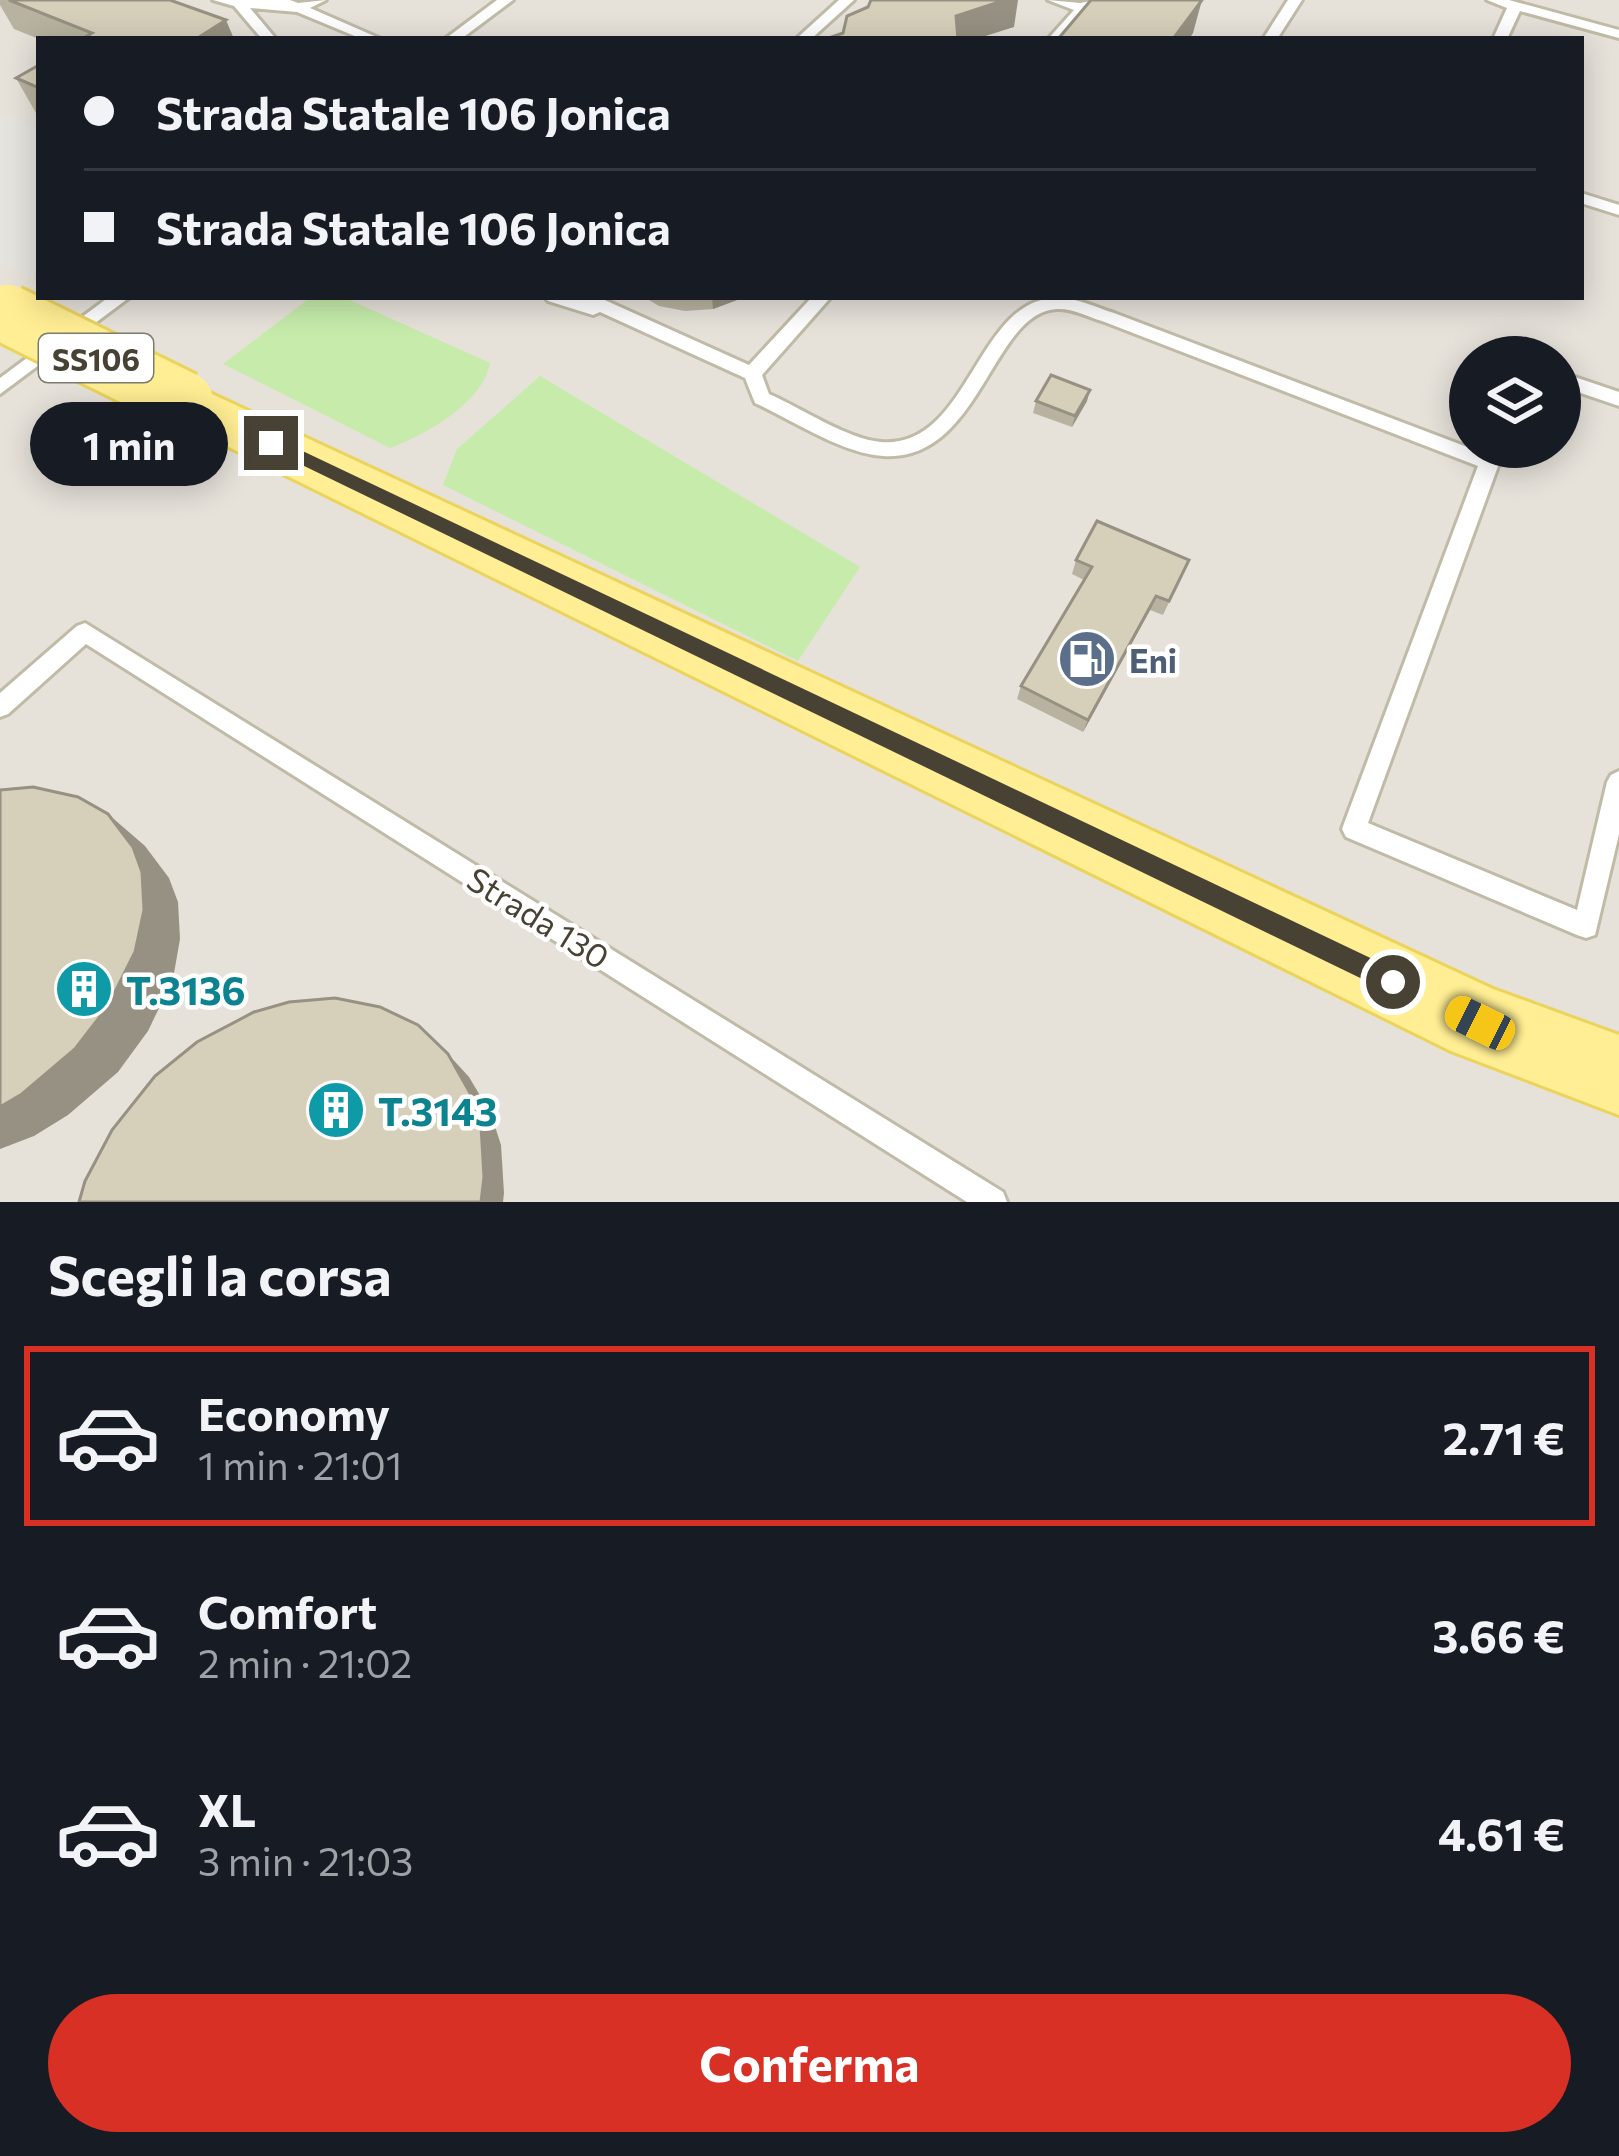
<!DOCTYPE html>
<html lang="it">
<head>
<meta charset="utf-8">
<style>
	:root { --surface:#171b24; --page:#242831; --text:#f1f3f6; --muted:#9ea1a6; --line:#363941; --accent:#d93025 }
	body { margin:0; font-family:Commissioner,sans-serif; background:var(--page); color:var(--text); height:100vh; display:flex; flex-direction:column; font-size:45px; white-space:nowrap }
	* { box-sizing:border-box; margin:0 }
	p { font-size:39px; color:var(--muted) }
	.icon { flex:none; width:66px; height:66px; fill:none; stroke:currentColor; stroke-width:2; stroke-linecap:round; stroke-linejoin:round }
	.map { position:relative; height:1202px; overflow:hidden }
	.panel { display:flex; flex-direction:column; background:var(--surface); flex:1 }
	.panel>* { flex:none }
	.banner { position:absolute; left:36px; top:36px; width:1548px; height:264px; border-radius:0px; box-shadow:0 6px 30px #0003; display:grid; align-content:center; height:264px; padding:0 48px; background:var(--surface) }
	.buttons { position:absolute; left:1449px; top:336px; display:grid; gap:24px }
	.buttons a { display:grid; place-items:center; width:132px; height:132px; border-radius:50%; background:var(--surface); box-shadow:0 6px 30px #0003; font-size:60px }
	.end { position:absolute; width:54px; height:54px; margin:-27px; border:15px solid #474234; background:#fff; box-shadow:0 0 0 6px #fff }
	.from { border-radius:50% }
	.bubble { position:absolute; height:84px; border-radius:42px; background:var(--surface); box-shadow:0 6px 30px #0003; font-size:39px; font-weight:700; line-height:84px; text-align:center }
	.car { position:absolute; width:36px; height:72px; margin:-36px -18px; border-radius:15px; box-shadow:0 0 9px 3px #0007; background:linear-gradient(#f5c518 24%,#345 0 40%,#f5c518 0 76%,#345 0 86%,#f5c518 0) }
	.banner b { display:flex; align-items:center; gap:42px; height:114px; font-size:45px }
	.banner b+b { border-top:3px solid var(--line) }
	.banner i { width:30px; height:30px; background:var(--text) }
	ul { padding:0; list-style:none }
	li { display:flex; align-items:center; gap:36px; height:180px; margin:0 24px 18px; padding:0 24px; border:6px solid transparent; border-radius:0px }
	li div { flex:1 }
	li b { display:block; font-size:45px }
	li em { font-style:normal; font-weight:700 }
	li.current { border-color:var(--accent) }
	li>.icon { width:108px; height:108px; stroke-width:1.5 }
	h2 { padding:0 48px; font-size:54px; line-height:144px }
	.button { display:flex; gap:24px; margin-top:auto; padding:24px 48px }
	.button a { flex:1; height:138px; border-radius:72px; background:var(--accent); color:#fff; font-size:48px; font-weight:700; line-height:138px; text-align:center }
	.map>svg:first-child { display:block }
	.industrial { fill:#e6e2da; fill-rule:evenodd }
	.green { fill:#c6ebab }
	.parking { fill:#e4e3de }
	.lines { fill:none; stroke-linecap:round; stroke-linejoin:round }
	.lane-casing { stroke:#c0bba7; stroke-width:6 }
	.primary-casing { stroke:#ecd35b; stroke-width:6 }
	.lane { fill:#fff; fill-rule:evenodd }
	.primary { fill:#ffee93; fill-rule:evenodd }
	.primary-bridge-casing { stroke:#ecd35b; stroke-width:64; stroke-linecap:butt }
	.primary-bridge { stroke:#ffee93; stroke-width:58 }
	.wall { fill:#b8b2a0 }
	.shaded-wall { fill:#969182 }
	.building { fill:#d6cfba; stroke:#969182; stroke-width:3 }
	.route { fill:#474234 }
	.labels { text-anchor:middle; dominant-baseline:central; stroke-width:9; stroke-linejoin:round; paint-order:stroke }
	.shield { fill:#fff; stroke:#7e7b71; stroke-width:3 }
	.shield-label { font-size:30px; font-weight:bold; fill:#474234 }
	.service-label { font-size:33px; font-weight:bold; fill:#4e5e75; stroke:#fff; text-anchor:start }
	.street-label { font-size:33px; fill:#474234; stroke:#fff }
	.near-culture-label { font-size:39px; font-weight:bold; fill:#0d838f; stroke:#fff; text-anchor:start }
</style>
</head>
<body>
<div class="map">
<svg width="1619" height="1202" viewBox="0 0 1619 1202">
	<rect width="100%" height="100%" fill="#f4f1e5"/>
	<!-- industrial -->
	<path class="industrial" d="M0,0h1619v1202h-1619zM39,39h1542v258h-1542zM1470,357h90v90h-90z"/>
	<!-- green -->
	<g class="green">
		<path d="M311,297h32l147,66c-7,40 -65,72 -100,85l-167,-84z"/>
		<path d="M540,376l320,191 -62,94 -355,-176 14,-36z"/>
	</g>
	<!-- parking -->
	<path class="parking" d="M0,112l39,16v140l-7,10 -32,-15z"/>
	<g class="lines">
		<!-- lane casing -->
		<g class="lane-casing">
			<g id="lane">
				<path d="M213,0h77l8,3 28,-3 -16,8 71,31h-19l-65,-27 -47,-4 26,31h-14l-28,-33z"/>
				<path d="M497,0h16l-52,39h-16z"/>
				<path d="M839,0h15l-43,39h-15z"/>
				<path d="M1048,0l32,3 17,-3 -34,39h-15l26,-29z"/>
				<path d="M1288,0h14l-25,39h-14z"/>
				<path d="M1487,0h22l110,30v8l-99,-27 -13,28h-14l14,-31z"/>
				<path d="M1581,193l38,12v10l-38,-12z"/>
				<path d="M109,297h21l-130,97v-16z"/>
				<path d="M545,297h53l151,68 63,-68h19l-69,78 7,19c32,14 78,45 112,48 89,8 96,-149 179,-144 18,0 37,10 54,15l369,140 2,-6h20l-137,376 209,87 30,-128 4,-7 8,-4v63l-24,101 -9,3 -9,-3 -231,-98 -4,-8 136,-363 -376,-145c-14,-4 -30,-13 -45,-12 -66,3 -76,153 -174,147 -40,-2 -91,-36 -128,-53l-10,-25 -145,-66 -7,3 -45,-14z"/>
				<path d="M1560,372l59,20v14l-59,-20z"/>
				<path d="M85,623l918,569 4,10h-40l-881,-558 -78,70 -8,3v-24l77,-67z"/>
			</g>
		</g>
		<!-- primary casing -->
		<g class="primary-casing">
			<path id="primary" d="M184,381l1309,608 126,46v80l-168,-64 -1287,-636 -8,-14 8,-14z"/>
		</g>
		<!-- lane -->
		<use href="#lane" class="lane"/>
		<!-- primary -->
		<use href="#primary" class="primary"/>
		<!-- primary-bridge casing -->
		<g class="primary-bridge-casing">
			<path id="primary-bridge" d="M8,314l176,87"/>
		</g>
		<!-- primary-bridge -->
		<use href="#primary-bridge" class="primary-bridge"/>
	</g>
	<!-- wall -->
	<g class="wall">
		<path d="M0,0h170l64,39h-195l-25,-10 -14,-24z"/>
		<path d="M39,65v49l-3,-1 -20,-35z"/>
		<path d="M644,297h96l-3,3 -24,9 -28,2 -26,-5z"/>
		<path d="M1036,401h51l-15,26 -39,-14z"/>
		<path d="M1076,560h113l-26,55 -13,-5 -67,122 -66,-33 4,-13 63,-106 -12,-6z"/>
	</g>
	<!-- shaded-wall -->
	<g class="shaded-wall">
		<path d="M1005,0h13l-4,27 -38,12h-22l2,-23z"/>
		<path d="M1202,0l-9,33 -4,6h-16z"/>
		<path d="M226,20l8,19h-38z"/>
		<path d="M712,297h28l-3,3 -24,9z"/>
		<path d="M1090,390l-3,11 -15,26 3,-11z"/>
		<path d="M1156,596l-6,14 -67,122 5,-12z"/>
		<path d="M108,814l37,32 24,32 9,24 2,37 -7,40 -25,52 -30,41 -50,43 -34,21 -34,13v-42z"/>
		<path d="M448,1054l21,23 22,37 10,31 3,48 -1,9h-22z"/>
	</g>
	<!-- building -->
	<g class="building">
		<path d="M9,0h161l56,20 -30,19h-114l10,-6z"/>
		<path d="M871,0h134l-49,16 2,23h-132l17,-6 4,-17 21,-9z"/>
		<path d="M1091,0h111l-29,39h-115z"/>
		<path d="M39,65v23l-23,-10z"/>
		<path d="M1051,375l39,15 -15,26 -39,-15z"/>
		<path d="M1097,521l92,39 -20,41 -13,-5 -68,124 -67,-34 71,-119 -16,-7z"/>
		<path d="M33,787l45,10 30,17 25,33 9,25 2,38 -9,42 -27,54 -33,43 -53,45 -22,13v-317z"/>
		<path d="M335,998l45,9 38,18 30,29 22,39 11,33 3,51 -3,25h-402l6,-21 27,-51 43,-54 42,-34 57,-30 35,-10z"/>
	</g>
	<!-- route -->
	<path class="route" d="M271,436l1131,537v17h-17l-1120,-543 -3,-4z"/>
	<!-- icons -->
	<defs>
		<g id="fuel-disc" transform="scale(3)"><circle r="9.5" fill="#5c6f8a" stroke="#fff"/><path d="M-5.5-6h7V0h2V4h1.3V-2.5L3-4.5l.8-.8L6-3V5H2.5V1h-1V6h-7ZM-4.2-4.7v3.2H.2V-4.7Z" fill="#fff"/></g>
		<g id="building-disc" transform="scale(3)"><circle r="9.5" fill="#0f9aa8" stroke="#fff"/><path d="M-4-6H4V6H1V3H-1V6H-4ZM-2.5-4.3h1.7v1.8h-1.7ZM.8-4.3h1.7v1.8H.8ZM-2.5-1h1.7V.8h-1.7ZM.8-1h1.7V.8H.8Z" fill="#fff"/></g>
	</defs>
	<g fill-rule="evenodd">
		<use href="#fuel-disc" x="1087" y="659"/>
		<use href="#building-disc" x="84" y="989"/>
		<use href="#building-disc" x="336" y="1110"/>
	</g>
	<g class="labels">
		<!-- shield labels -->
		<rect class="shield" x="39" y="334" width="114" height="48" rx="9"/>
		<g class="shield-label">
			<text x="96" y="358">SS106</text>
		</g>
		<!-- service labels -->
		<g class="service-label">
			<text x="1129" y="659">Eni</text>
		</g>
		<!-- street labels -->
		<g class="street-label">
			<text transform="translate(539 917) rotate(32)">Strada 130</text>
		</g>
		<!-- near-culture labels -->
		<g class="near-culture-label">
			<text x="126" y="989">T.3136</text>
			<text x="378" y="1110">T.3143</text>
		</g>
	</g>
</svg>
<div class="buttons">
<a><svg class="icon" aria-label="layers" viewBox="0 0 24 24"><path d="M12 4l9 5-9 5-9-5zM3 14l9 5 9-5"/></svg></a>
</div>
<i class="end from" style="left:1393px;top:982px"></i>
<i class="end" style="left:271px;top:443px"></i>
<div class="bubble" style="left:30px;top:402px;width:198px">1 min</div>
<i class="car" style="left:1480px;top:1023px;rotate:296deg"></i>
<div class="banner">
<b><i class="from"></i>Strada Statale 106 Jonica</b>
<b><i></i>Strada Statale 106 Jonica</b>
</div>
</div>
<section class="panel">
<h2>Scegli la corsa</h2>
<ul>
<li class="current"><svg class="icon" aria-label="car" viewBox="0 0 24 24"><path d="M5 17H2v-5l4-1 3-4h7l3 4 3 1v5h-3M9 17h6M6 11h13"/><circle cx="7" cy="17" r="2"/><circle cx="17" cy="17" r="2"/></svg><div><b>Economy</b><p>1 min · 21:01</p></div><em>2.71 €</em></li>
<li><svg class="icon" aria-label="car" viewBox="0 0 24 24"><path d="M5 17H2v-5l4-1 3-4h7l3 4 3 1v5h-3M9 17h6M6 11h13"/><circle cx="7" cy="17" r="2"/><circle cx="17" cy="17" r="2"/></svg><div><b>Comfort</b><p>2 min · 21:02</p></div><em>3.66 €</em></li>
<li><svg class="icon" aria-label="car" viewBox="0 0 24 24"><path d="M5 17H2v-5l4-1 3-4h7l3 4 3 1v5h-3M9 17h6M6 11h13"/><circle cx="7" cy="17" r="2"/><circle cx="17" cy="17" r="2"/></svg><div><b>XL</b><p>3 min · 21:03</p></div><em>4.61 €</em></li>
</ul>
<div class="button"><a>Conferma</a></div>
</section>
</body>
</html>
